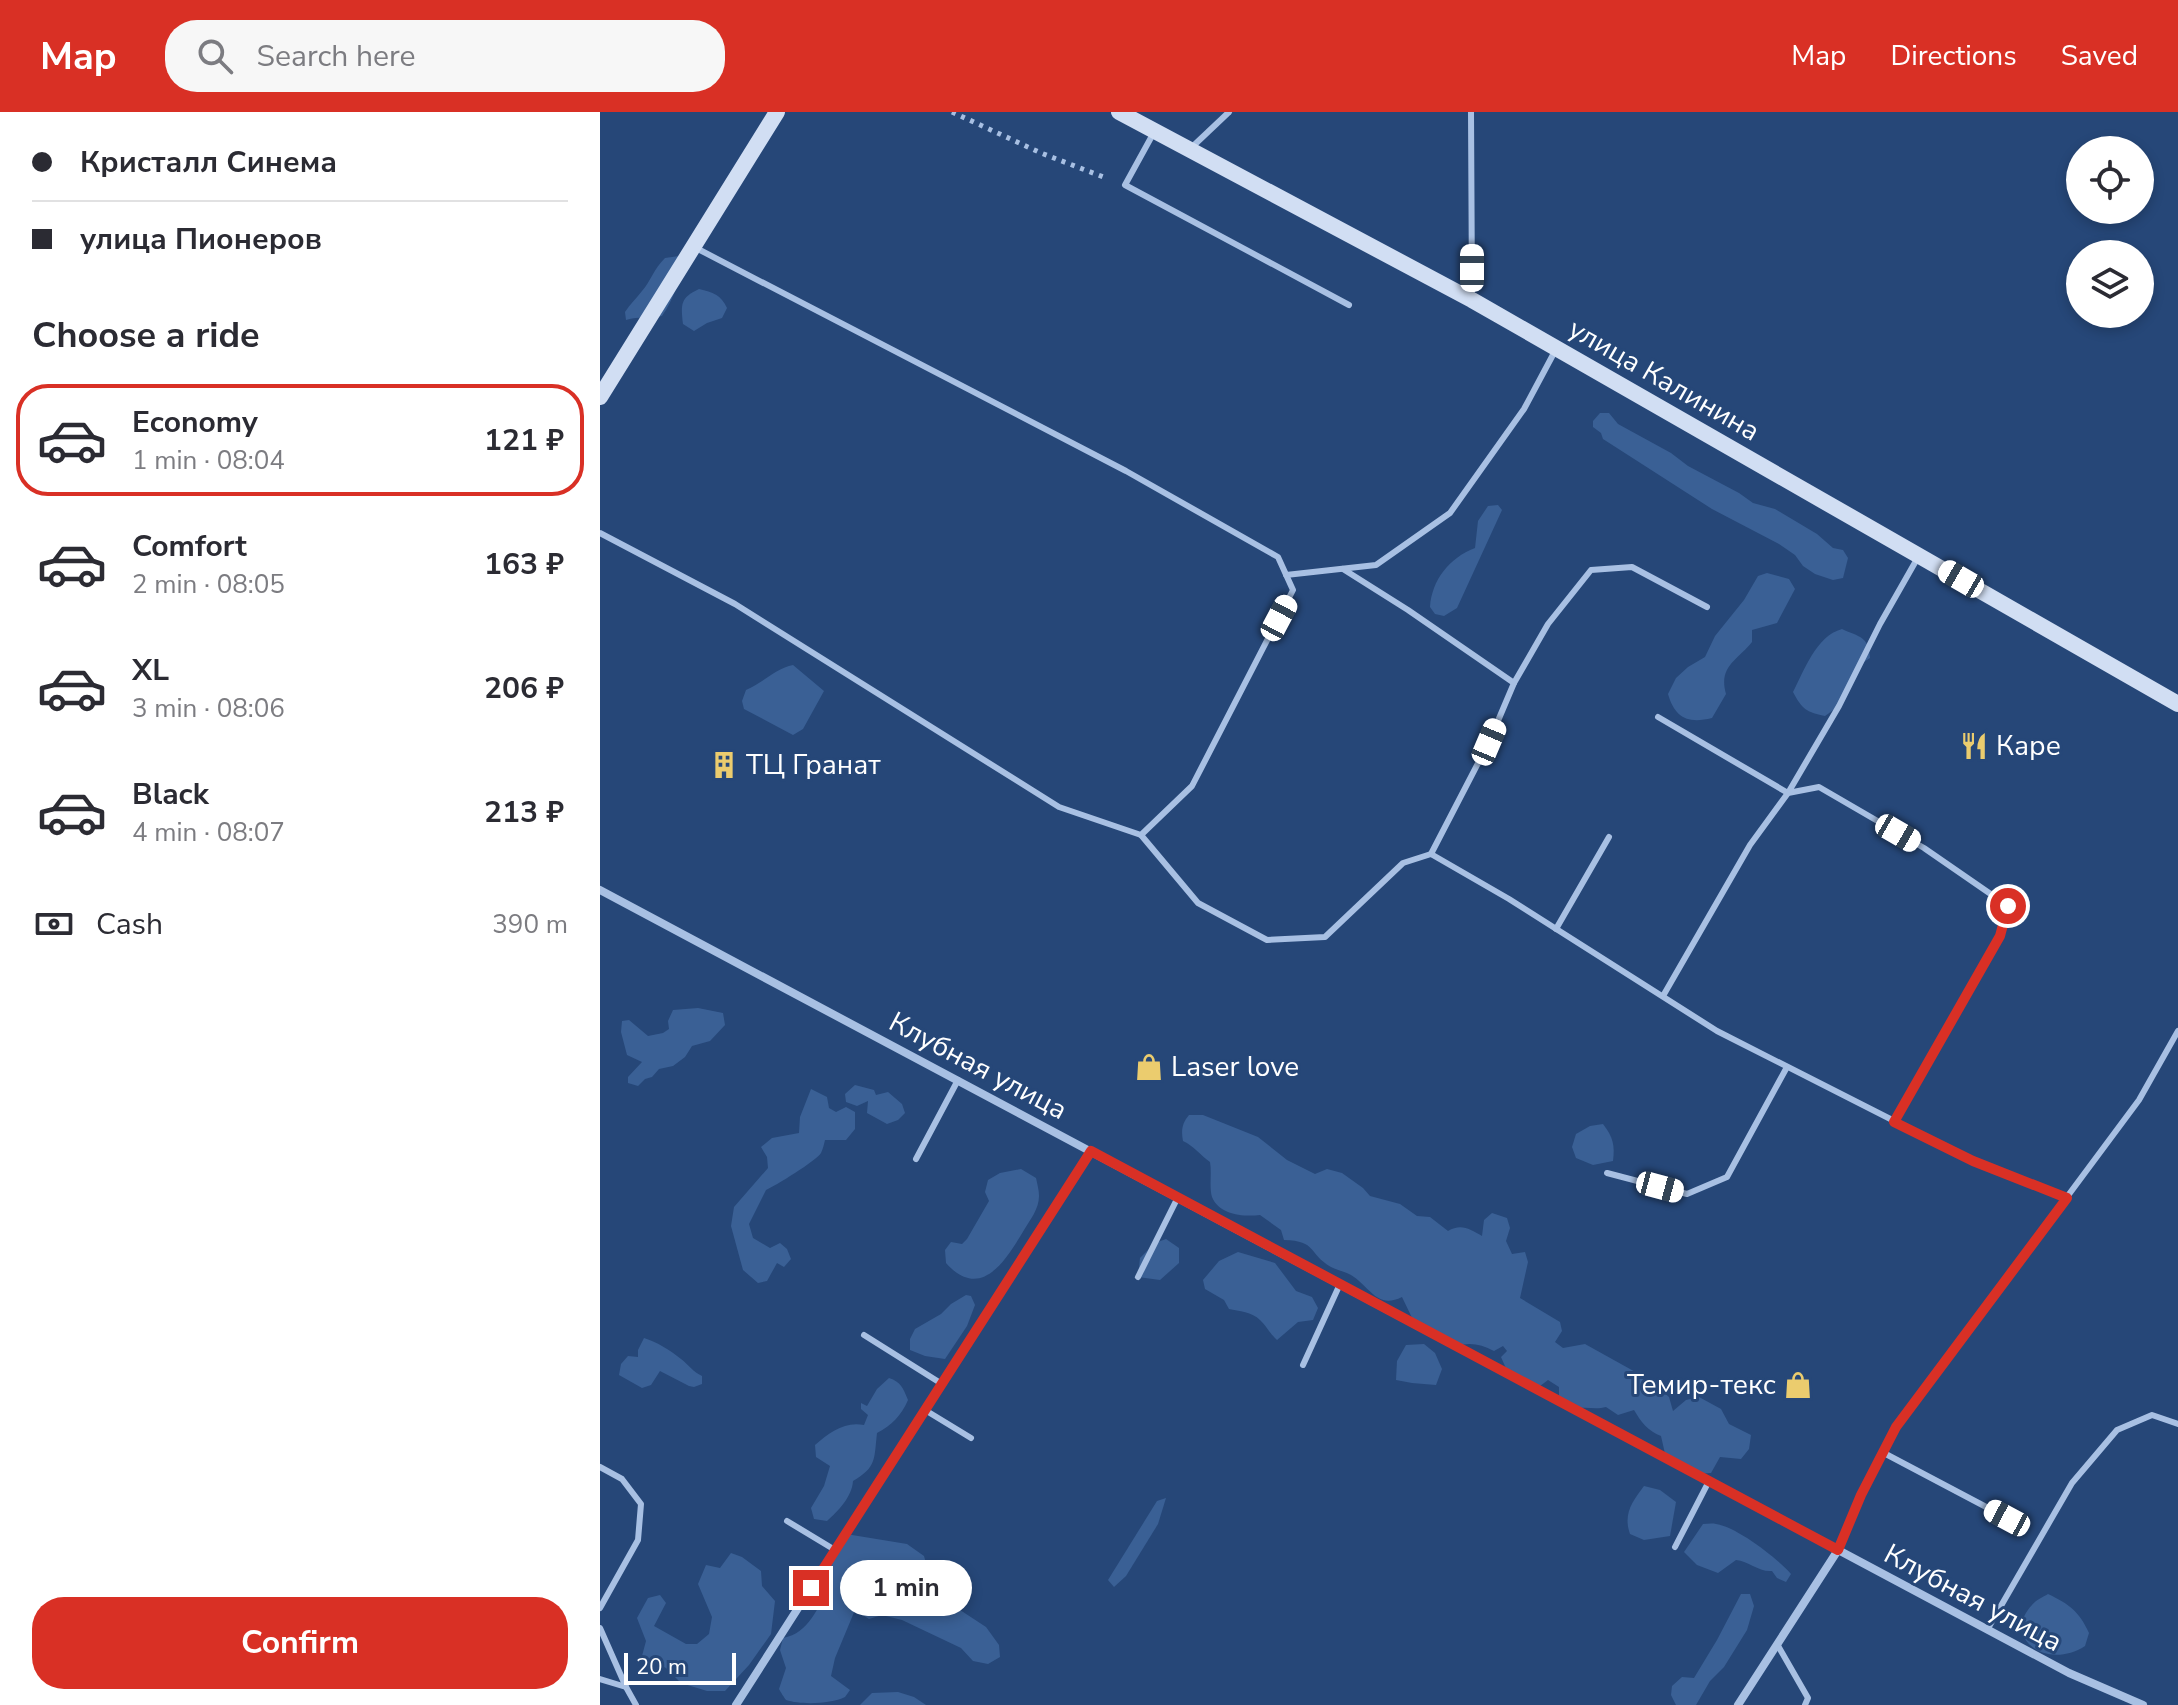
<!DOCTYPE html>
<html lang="en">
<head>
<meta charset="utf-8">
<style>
	:root { --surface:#fff; --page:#f7f7f7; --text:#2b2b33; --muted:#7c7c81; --line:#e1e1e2; --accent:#d93025 }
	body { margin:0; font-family:"Nunito Sans",sans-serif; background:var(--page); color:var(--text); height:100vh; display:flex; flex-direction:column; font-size:30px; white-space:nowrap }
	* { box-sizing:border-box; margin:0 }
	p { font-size:26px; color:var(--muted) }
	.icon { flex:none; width:44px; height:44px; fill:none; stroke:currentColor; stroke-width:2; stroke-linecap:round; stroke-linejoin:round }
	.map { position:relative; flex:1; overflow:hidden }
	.sheet { display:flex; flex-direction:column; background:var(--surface); width:600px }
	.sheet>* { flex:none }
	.guide { display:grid; align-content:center; height:176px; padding:0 32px; background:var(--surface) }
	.buttons { position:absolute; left:1466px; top:24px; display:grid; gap:16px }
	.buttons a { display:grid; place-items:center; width:88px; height:88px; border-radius:50%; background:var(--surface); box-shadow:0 4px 12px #0003; font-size:40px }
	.scale { position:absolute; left:24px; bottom:20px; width:112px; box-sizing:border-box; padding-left:8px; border:4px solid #fff; border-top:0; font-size:22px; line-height:28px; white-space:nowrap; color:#fff; -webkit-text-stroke:6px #264778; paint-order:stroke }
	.end { position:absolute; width:36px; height:36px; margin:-18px; border:10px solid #d93025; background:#fff; box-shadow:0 0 0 4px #fff }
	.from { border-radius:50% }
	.bubble { position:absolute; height:56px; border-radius:28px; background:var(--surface); box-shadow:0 4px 12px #0003; font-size:26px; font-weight:700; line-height:56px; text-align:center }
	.car { position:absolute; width:24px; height:48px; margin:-24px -12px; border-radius:10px; box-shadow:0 0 6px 2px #0007; background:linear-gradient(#fff 24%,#345 0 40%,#fff 0 76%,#345 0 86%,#fff 0) }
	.guide b { display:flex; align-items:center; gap:28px; height:76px; font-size:30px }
	.guide b+b { border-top:2px solid var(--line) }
	.guide i { width:20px; height:20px; background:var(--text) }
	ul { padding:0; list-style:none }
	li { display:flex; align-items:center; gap:24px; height:112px; margin:0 16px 12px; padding:0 16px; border:4px solid transparent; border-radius:32px }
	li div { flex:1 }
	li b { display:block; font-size:30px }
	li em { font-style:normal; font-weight:700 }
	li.on { border-color:var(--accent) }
	li>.icon { width:72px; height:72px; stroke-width:1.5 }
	h2 { padding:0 32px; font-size:36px; line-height:96px }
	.pay { display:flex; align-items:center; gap:20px; height:88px; padding:0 32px; font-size:30px }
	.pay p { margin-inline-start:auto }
	.action { display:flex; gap:16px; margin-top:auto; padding:16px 32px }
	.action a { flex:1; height:92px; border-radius:32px; background:var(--accent); color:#fff; font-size:32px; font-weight:700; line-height:92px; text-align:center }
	header { display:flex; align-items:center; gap:48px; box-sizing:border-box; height:112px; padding:0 40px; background:var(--accent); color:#fff }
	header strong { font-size:38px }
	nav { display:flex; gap:44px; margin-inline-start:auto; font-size:28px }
	.search { width:560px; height:72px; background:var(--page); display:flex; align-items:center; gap:20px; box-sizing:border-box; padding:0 28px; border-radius:32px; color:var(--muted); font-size:30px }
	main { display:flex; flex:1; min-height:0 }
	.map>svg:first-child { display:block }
	.green { fill:#3a6095 }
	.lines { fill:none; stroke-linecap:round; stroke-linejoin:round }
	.path { stroke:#a8c0e3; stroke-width:5; stroke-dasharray:4 6; stroke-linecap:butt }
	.lane { stroke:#a8c0e3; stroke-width:6 }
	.street { stroke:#a8c0e3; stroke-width:8 }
	.secondary { stroke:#d1def3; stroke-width:16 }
	.route { stroke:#d93025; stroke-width:10 }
	.labels { text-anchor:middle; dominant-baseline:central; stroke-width:6; stroke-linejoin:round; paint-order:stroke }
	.street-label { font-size:28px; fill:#fff; stroke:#264778 }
	.poi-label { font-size:28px; fill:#fff; stroke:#264778; text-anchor:start }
</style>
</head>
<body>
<header>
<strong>Map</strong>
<div class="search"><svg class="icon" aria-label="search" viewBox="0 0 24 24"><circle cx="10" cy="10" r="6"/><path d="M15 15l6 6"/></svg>Search here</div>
<nav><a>Map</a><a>Directions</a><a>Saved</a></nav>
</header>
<main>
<section class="sheet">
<div class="guide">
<b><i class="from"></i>Кристалл Синема</b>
<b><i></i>улица Пионеров</b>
</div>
<h2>Choose a ride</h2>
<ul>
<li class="on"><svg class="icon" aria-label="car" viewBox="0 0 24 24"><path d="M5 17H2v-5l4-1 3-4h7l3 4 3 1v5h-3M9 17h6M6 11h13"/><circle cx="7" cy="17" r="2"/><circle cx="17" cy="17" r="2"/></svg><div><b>Economy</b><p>1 min · 08:04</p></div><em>121 ₽</em></li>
<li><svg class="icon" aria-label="car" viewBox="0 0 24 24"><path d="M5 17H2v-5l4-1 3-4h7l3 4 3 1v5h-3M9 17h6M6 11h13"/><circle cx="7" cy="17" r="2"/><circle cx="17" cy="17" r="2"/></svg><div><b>Comfort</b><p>2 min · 08:05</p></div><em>163 ₽</em></li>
<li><svg class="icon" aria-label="car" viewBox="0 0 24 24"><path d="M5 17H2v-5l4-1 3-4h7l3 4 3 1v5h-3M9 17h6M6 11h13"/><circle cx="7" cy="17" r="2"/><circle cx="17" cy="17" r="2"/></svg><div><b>XL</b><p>3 min · 08:06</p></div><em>206 ₽</em></li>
<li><svg class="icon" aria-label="car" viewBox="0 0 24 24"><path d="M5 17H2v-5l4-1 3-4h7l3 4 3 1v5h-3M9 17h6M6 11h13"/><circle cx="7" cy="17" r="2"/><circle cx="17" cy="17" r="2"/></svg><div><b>Black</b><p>4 min · 08:07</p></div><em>213 ₽</em></li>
</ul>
<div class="pay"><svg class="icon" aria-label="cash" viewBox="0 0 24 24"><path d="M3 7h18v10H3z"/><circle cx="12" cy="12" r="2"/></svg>Cash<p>390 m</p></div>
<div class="action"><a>Confirm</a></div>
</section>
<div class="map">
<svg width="1578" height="1593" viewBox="0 0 1578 1593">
	<rect width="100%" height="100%" fill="#264778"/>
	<!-- green -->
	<g class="green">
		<path d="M79,144c4,19 -6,45 -17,60 -13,3 -23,0 -36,4l-1,-8c5,-8 11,-13 17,-21 9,-10 11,-21 23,-33z"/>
		<path d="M99,177c14,3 22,6 28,19l-5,10 -15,5 -13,8 -11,-7c-2,-20 -3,-26 16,-35z"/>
		<path d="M1000,301h9l9,11 53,29 17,13 51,27 14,10 22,6 42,25 16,14 10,2 5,8 -5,20 -10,2 -18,-6 -12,-8 -8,-11 -16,-11 -67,-35 -109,-70 -2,-6 -8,-6v-6z"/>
		<path d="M898,393l4,5 -45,98 -13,8 -9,-2 -5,-7c2,-27 19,-49 45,-59l3,-27 10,-15z"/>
		<path d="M1167,461l22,6 6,10 -18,34 -25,7v12c-14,18 -34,24 -26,52l-14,24c-24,6 -37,0 -44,-24l8,-16 12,-11 17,-10 10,-21 29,-36 14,-24z"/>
		<path d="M1242,517c17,8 27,7 28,29l-11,7 -20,41 -14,10c-19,-4 -23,-7 -32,-24 11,-21 23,-56 49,-63z"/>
		<path d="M193,553l31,26 -21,38 -10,6 -49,-26 -2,-8 4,-11c17,-7 30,-22 47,-25z"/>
		<path d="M98,896l25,5 2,12 -15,16 -18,5 -7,11 -12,9 -14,3 -7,8 -7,2 -7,7 -10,-3v-6l14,-15 -15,-7 -6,-23 1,-11 7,-1 19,16 15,-3 6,-4 -1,-8 5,-11z"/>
		<path d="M255,973l19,5 2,5 12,-3 14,12 3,9 -7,7 -11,4 -20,-11 1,-12 -11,5 -11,-4 -1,-8z"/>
		<path d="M211,977l16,8 2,11 7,4 10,-5 9,5v17l-9,11h-21c-1,4 -2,9 -4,13 -5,8 -46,33 -55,37l-17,34 4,14 17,10 10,-5 7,6 4,10 -7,8 -7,-4 -10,18 -9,2 -15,-13 -12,-44 3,-19 34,-39 -1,-11 -6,-10 11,-9 27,-5 1,-16z"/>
		<path d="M589,1003h14l55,22 29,23 28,14 12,-5 15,4 21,15 7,8 30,8 17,12 13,1 18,14c13,-8 22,-2 34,5l2,-16 8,-7 15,5 3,10 -4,13 6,13 13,-2 3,10 -8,36 40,24 2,9 -7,11 8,6 22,-4 63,35 21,18 4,14 13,-11 13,-3 22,12 8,15 22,11 -2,14 -8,10 -21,-2 -9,16 -14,1 -31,-16 -5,-22c-13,-5 -20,-14 -27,-26l-16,5 -12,-8c-11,3 -20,-1 -31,2l-16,-8v-14l-11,-7 -12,9 -28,-16 -7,-16 6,-6 -4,-5 -9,5c-13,-7 -24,-9 -38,-5l-41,-22 -13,-27c-24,12 -31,-8 -48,-20 -6,-5 -15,-6 -23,-10 -24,-14 -13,-26 -47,-27l-3,-10 -21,-15c-16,2 -41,0 -48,-18 -3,-10 0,-24 -2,-35 -10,-7 -16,-16 -27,-21 -2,-10 -1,-18 6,-26z"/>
		<path d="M1003,1012c10,13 12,21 10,37l-20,4 -17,-7 -4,-11 4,-13 14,-8z"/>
		<path d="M421,1057l15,9c1,5 3,12 3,18 0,13 -9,24 -15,34 -18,30 -43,72 -78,33l-1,-13 6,-8 11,2 5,-5 22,-38 -4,-9 3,-12 12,-7z"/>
		<path d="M566,1127l13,9v15l-19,17 -22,-3 2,-19 15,-15z"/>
		<path d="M638,1140l37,11 21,28 16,6 6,11 -5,12 -15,2 -21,18c-8,-7 -11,-15 -17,-20 -8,-8 -21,-9 -31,-11l-5,-9 -19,-11 -2,-9 16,-19z"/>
		<path d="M366,1183l5,1 4,9 -8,21 -22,33 -20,-3 -15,-6v-11l5,-10 26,-15 10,-10z"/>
		<path d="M44,1226c13,4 26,12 37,21 8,6 12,13 21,17v8l-8,3 -5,-1 -29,-15 -9,14 -9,3 -23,-13 2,-11 7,-8 10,1v-7z"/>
		<path d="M824,1232l11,9 7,16 -6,16 -24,-2 -16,-3 1,-19 9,-16z"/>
		<path d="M289,1266c12,4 14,10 19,22 -7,16 -16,25 -31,33 -3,26 0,34 -24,48 -1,16 -15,30 -26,40l-13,-2 -3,-11 13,-22 6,-20 -14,-9 -1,-12c15,-13 30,-24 49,-20l4,-10 -7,-6v-6l6,3 10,-17z"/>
		<path d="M1044,1374l16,4 16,12 -6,34 -26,4 -14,-6c-7,-20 2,-32 14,-48z"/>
		<path d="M566,1386l-8,26 -32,52 -12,11 -6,-7 49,-79z"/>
		<path d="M1103,1412c4,0 9,-1 13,0 21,3 61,34 75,50l-5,8 -9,-4 -5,-7c-14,1 -23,-10 -36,-11l-18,13 -21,-8 -13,-13z"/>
		<path d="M246,1422l61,10 17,12 7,25 26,27 29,19 13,18 1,12 -12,7 -15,-3 -12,-13 -59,-28 -20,-5 -13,4 -14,-9 -20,48 -4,18 19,14 -5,7c-14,7 -44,8 -59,3 -1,-1 -6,-9 -7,-11l7,-21 -6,-18 3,-12c27,-5 33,-31 49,-51l-6,-22z"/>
		<path d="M131,1441l11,4 19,14 1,15 13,15 -4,33 -22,31 -24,26h-18l-26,-8 -15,-15 -24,-12 4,-15 -9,-23 11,-20 12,-3 6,8 -12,23 32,18h11l12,-10 3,-17 -14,-33 8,-19 14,3z"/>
		<path d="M1141,1482h9l4,12 -7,24 -23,37 -14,14 -14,24h-20l-5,-10 1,-9 10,-9 12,1 23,-38z"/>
		<path d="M1448,1482c21,10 31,17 41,39l-4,13c-38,25 -84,-8 -53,-41 4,-5 11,-8 16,-11z"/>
		<path d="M298,1580l16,5 12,8h-66l12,-12z"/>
	</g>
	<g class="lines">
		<!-- path -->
		<path class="path" d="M352,0l89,41 65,25"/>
		<!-- lane -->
		<g class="lane">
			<path d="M871,0l1,184"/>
			<path d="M553,22l-28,51 224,120"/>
			<path d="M591,36l38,-36"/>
			<path d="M0,421l135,71 324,203 82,28 51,-49 101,-196 -15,-33 -152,-86 -430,-223"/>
			<path d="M743,457l65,41 106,73 -25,59 -58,112"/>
			<path d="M686,463l90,-10 74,-52 74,-104 31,-58"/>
			<path d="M914,571l34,-59 43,-54 41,-3 75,40"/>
			<path d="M1058,605l130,76 51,-87 41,-82 37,-65"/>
			<path d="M541,723l57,68 69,37 58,-3 78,-74 28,-9 78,45 208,132 256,130 94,37"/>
			<path d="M956,817l53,-92"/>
			<path d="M1063,884l87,-151 38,-52 31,-6 105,61 84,58 -8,30 -106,186"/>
			<path d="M316,1047l42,-79"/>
			<path d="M1007,1061l80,21 40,-17 60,-110"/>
			<path d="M538,1165l40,-80"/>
			<path d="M264,1223l78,49"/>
			<path d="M703,1253l37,-81"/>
			<path d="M325,1298l46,28"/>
			<path d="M1282,1340l125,66"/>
			<path d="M0,1355l22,12 19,25 -3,36 -38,68"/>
			<path d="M187,1409l48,29"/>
			<path d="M1075,1435l34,-66"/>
			<path d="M1238,1438l23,-55 35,-68 243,-327 39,-69"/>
			<path d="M0,1516l26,59"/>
			<path d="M1387,1518l85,-147 45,-53 35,-15 26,9"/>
			<path d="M1177,1532l31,54 -3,7"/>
			<path d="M0,1567l26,8 10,18"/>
		</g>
		<!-- street -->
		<g class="street">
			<path d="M0,778l1469,783 74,32"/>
			<path d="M136,1593l355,-554"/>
			<path d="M1138,1593l100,-155"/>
		</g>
		<!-- secondary -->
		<g class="secondary">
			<path d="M519,0l353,188 706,404"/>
			<path d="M0,285l177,-285"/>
		</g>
	</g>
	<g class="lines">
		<!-- route -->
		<path class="route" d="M211,1476l280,-437 747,399 23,-55 35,-68 171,-229 -94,-37 -79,-39 106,-186 8,-30"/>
	</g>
	<!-- icons -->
	<defs>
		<g id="restaurant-bare" transform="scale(2.16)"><path d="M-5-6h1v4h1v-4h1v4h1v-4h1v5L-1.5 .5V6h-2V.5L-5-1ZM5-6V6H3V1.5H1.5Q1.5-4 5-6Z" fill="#ebcc6e" stroke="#264778" stroke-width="2.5" paint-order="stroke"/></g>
		<g id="building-bare" transform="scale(2.16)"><path d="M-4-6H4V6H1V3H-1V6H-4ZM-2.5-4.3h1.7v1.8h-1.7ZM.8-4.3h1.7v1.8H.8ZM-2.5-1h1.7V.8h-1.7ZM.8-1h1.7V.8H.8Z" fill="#ebcc6e" stroke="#264778" stroke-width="2.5" paint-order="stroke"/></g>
		<g id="shop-bare" transform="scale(2.16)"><path d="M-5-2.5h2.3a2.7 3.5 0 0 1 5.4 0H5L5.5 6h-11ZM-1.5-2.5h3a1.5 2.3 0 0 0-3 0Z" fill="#ebcc6e" stroke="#264778" stroke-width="2.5" paint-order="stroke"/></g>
	</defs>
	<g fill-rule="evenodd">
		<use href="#restaurant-bare" x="1374" y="634"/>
		<use href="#building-bare" x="124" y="653"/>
		<use href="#shop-bare" x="549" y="955"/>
		<use href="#shop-bare" x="1198" y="1273"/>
	</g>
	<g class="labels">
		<!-- street labels -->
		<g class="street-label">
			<text transform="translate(1064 268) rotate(30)">улица Калинина</text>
			<text transform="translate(378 954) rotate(28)">Клубная улица</text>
			<text transform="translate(1373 1486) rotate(28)">Клубная улица</text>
		</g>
		<!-- poi labels -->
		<g class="poi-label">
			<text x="1396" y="634">Каре</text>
			<text x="146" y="653">ТЦ Гранат</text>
			<text x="571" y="955">Laser love</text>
			<text x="1176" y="1273" text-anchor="end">Темир-текс</text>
		</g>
	</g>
</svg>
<div class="buttons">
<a><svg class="icon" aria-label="locate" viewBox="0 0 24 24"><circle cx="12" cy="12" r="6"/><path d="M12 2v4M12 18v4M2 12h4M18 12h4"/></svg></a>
<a><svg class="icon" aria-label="layers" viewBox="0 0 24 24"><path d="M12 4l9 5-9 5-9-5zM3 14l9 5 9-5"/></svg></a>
</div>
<div class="scale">20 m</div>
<i class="end from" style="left:1408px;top:794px"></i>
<i class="end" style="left:211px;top:1476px"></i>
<div class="bubble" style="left:240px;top:1448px;width:132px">1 min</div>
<i class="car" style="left:872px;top:156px;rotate:0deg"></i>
<i class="car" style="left:1361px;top:467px;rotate:300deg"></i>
<i class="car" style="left:679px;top:506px;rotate:28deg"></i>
<i class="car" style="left:889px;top:630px;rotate:23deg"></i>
<i class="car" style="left:1298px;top:721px;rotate:120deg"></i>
<i class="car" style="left:1060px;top:1075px;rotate:105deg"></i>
<i class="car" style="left:1407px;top:1406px;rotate:298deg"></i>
</div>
</main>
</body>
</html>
